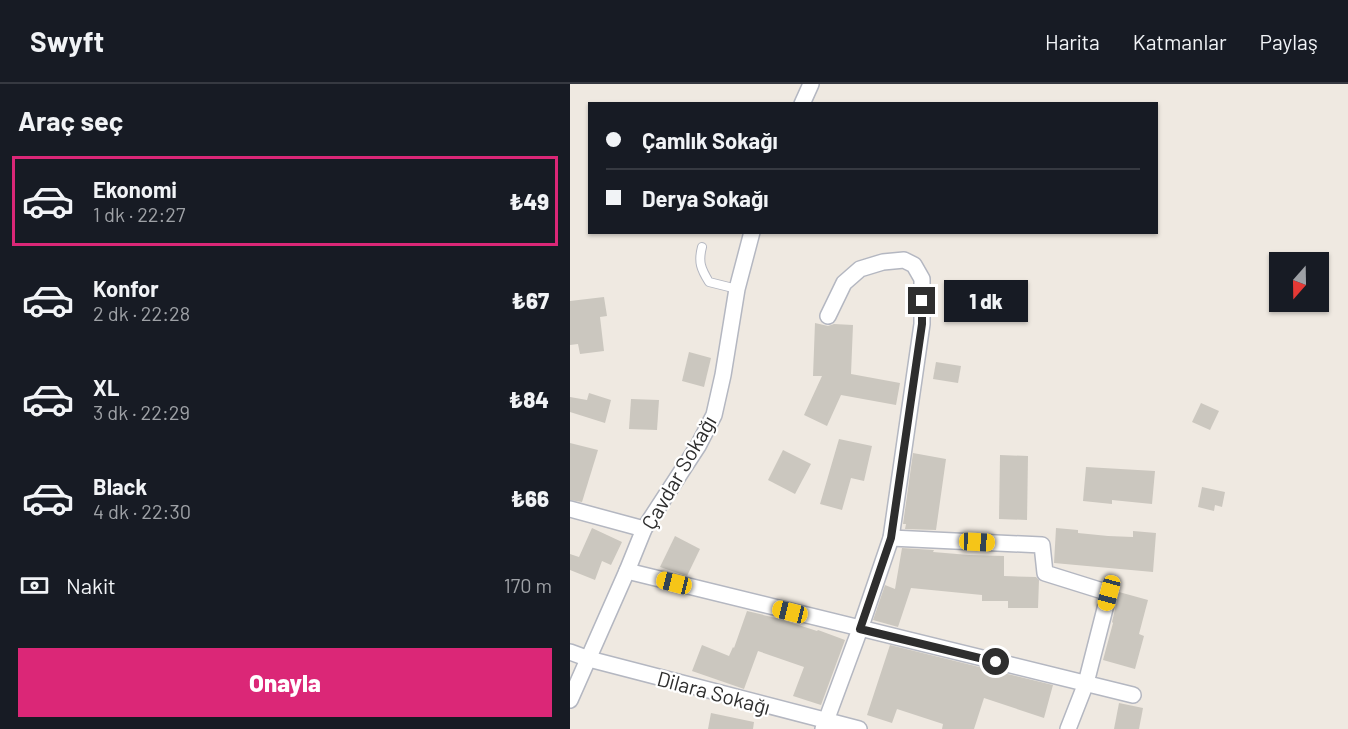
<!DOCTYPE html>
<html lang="tr">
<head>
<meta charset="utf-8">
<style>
	:root { --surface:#171b24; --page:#20242c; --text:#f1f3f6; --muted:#9ea1a6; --line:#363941; --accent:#db2777 }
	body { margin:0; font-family:Barlow,sans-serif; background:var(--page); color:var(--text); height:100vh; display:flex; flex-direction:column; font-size:22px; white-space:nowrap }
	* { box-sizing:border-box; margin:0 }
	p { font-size:20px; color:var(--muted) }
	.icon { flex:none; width:33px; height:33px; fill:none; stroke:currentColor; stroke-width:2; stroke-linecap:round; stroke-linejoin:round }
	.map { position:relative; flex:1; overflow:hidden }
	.details { display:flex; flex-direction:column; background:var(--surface); width:570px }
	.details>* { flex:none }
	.banner { position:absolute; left:18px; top:18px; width:570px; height:132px; border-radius:0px; box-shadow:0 2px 4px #0004; display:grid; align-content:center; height:132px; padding:0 18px; background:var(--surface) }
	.needle { width:39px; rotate:200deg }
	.fabs { position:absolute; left:699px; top:168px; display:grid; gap:12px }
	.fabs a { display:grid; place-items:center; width:60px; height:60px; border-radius:0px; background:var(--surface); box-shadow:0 2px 4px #0004; font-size:30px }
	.end { position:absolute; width:27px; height:27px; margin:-14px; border:8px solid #2e2e2e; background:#fff; box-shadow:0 0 0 3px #fff }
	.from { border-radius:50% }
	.bubble { position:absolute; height:42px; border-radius:0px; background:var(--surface); box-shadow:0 2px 4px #0004; font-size:20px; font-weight:800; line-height:42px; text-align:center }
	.car { position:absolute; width:18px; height:36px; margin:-18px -9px; border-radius:8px; box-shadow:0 0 4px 2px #0007; background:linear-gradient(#f5c518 24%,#345 0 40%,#f5c518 0 76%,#345 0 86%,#f5c518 0) }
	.banner b { display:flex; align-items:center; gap:21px; height:57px; font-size:22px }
	.banner b+b { border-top:2px solid var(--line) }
	.banner i { width:15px; height:15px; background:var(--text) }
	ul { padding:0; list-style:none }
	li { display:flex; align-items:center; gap:18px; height:90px; margin:0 12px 9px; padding:0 6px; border:3px solid transparent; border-radius:0px }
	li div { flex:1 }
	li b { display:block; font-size:22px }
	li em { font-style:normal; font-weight:800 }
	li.current { border-color:var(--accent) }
	li>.icon { width:54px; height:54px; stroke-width:1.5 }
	h2 { padding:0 18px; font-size:27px; line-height:72px }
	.pay { display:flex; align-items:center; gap:15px; height:66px; padding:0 18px; font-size:22px }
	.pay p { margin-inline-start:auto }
	.cta { display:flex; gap:12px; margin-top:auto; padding:12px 18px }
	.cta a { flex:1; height:69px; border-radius:0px; background:var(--accent); color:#fff; font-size:24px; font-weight:800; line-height:69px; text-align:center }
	header { display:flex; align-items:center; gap:36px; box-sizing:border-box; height:84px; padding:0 30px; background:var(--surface); border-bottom:2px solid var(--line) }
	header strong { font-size:28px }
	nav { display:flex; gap:33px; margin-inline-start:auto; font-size:21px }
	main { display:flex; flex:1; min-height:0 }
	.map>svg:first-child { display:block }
	.building { fill:#cbc7bf }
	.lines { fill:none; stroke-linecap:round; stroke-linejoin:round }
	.lane-casing { stroke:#b4b7c1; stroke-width:10 }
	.street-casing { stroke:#b4b7c1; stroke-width:18 }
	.lane { stroke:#fff; stroke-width:8 }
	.street { stroke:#fff; stroke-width:15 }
	.route { stroke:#2e2e2e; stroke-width:8 }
	.labels { text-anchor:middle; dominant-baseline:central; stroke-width:4.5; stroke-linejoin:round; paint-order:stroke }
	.street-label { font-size:21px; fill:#2e2e2e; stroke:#fff }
</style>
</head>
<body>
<header>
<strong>Swyft</strong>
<nav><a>Harita</a><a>Katmanlar</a><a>Paylaş</a></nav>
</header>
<main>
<section class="details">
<h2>Araç seç</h2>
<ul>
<li class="current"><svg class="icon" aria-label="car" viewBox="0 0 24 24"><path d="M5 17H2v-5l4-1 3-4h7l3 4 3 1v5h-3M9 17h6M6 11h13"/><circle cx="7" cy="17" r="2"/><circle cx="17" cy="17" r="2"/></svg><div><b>Ekonomi</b><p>1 dk · 22:27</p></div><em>₺49</em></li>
<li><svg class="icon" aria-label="car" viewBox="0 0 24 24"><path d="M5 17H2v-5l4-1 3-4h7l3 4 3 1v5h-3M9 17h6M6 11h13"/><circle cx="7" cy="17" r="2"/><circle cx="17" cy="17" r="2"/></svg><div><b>Konfor</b><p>2 dk · 22:28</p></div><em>₺67</em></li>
<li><svg class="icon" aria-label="car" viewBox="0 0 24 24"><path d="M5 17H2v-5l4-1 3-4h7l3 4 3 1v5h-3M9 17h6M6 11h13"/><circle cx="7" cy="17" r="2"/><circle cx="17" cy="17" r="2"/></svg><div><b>XL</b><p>3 dk · 22:29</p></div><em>₺84</em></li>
<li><svg class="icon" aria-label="car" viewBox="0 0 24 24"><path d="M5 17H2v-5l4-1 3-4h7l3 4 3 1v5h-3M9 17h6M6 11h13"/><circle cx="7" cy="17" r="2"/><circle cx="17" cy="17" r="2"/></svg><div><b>Black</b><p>4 dk · 22:30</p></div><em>₺66</em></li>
</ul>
<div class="pay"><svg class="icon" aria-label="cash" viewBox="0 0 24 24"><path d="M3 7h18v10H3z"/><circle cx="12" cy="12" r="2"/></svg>Nakit<p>170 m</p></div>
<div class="cta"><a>Onayla</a></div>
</section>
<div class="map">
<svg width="778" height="645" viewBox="0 0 778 645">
	<rect width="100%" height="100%" fill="#efe9e1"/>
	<!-- building -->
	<g class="building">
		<path d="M34,213l3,19 -7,1 4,34 -24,3 -2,-10 -8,1v-44z"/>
		<path d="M245,239l13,3 6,-2 19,1 -2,49 49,9 -4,22 -55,-10 -14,31 -23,-11 18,-39h-9z"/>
		<path d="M119,268l22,6 -7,29 -22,-6z"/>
		<path d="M366,278l25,4 -3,17 -25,-4z"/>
		<path d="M19,309l22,7 -6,23 -35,-11v-15l17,3z"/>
		<path d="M61,315l28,1 -2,30 -28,-1z"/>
		<path d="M631,319l18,8 -9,19 -18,-8z"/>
		<path d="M269,355l33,7 -8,35 -13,-3 -9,32 -22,-6z"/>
		<path d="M0,359l28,7 -16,52 -12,-2z"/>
		<path d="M213,366l28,14 -16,30 -27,-14z"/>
		<path d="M343,369l33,6 -10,71 -31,-1 1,-5h-3z"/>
		<path d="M430,371l28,1 -1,64 -28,-1z"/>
		<path d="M516,383l69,4 -3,33 -40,-4v4l-29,-3z"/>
		<path d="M632,403l23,5 -3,15 -7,-2 -1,6 -16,-4z"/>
		<path d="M22,444l30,14 -11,23 -9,-4 -7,19 -25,-10v-16l9,3z"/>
		<path d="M486,444l22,2v3l30,3 25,1v-6l23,2 -3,39 -99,-9z"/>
		<path d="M105,452l25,13 -13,27 -27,-9z"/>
		<path d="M332,464l32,2 -1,2 36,3 35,1v20l32,1 3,3 -1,28h-30v-7h-26v-6l-71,-7 -13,39 -25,-7 12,-35 10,4z"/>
		<path d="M549,508l29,8 -9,34 5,2 -9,33 -32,-9 10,-37 -1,-1z"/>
		<path d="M177,527l33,8 37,12 1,-1 27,10 -24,65 -28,-9 11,-29 -46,-16 -14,38 -52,-18 10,-26 27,11 4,-9 1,1z"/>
		<path d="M320,561l163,40 -9,33 -60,-20 -10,31h-32l1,-5 -46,-15 -5,14 -25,-8z"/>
		<path d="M549,619l24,5 -4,21h-25z"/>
		<path d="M141,629l43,9 -1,7h-45z"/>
	</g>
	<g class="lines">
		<!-- lane casing -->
		<g class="lane-casing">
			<path id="lane" d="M132,163c-4,15 -1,22 7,35l28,7"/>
		</g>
		<!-- street casing -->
		<g class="street-casing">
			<g id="street">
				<path d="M232,20l9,-20"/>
				<path d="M0,425l74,20"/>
				<path d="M321,454l151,7 3,28 64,20 -23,90 -18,46"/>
				<path d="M57,487l506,124"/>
				<path d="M0,568l19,7 270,70"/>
				<path d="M0,616l57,-129 17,-42 54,-83 16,-31 9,-40 14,-86 15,-57"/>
				<path d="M253,645l37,-100 31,-91 31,-214v-45l-8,-14 -10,-5 -21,2 -23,7 -16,14 -16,33"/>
			</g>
		</g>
		<!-- lane -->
		<use href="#lane" class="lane"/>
		<!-- street -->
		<use href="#street" class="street"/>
	</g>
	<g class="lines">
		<!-- route -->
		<path class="route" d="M352,217v23l-31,214 -31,91 136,33"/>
	</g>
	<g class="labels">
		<!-- street labels -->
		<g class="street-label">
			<text transform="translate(108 388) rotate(-60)">Çavdar Sokağı</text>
			<text transform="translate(144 608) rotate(15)">Dilara Sokağı</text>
		</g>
	</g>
</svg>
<div class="fabs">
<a><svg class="needle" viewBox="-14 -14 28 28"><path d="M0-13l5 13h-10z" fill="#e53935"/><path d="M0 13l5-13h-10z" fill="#9ea1a6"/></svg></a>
</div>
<i class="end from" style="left:426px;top:578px"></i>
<i class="end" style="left:352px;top:217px"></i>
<div class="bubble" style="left:374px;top:196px;width:84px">1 dk</div>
<i class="car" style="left:407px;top:458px;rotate:93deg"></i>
<i class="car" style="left:104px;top:499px;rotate:284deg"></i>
<i class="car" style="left:539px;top:509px;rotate:195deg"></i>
<i class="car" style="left:220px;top:528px;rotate:284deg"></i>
<div class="banner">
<b><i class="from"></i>Çamlık Sokağı</b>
<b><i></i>Derya Sokağı</b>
</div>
</div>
</main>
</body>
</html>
